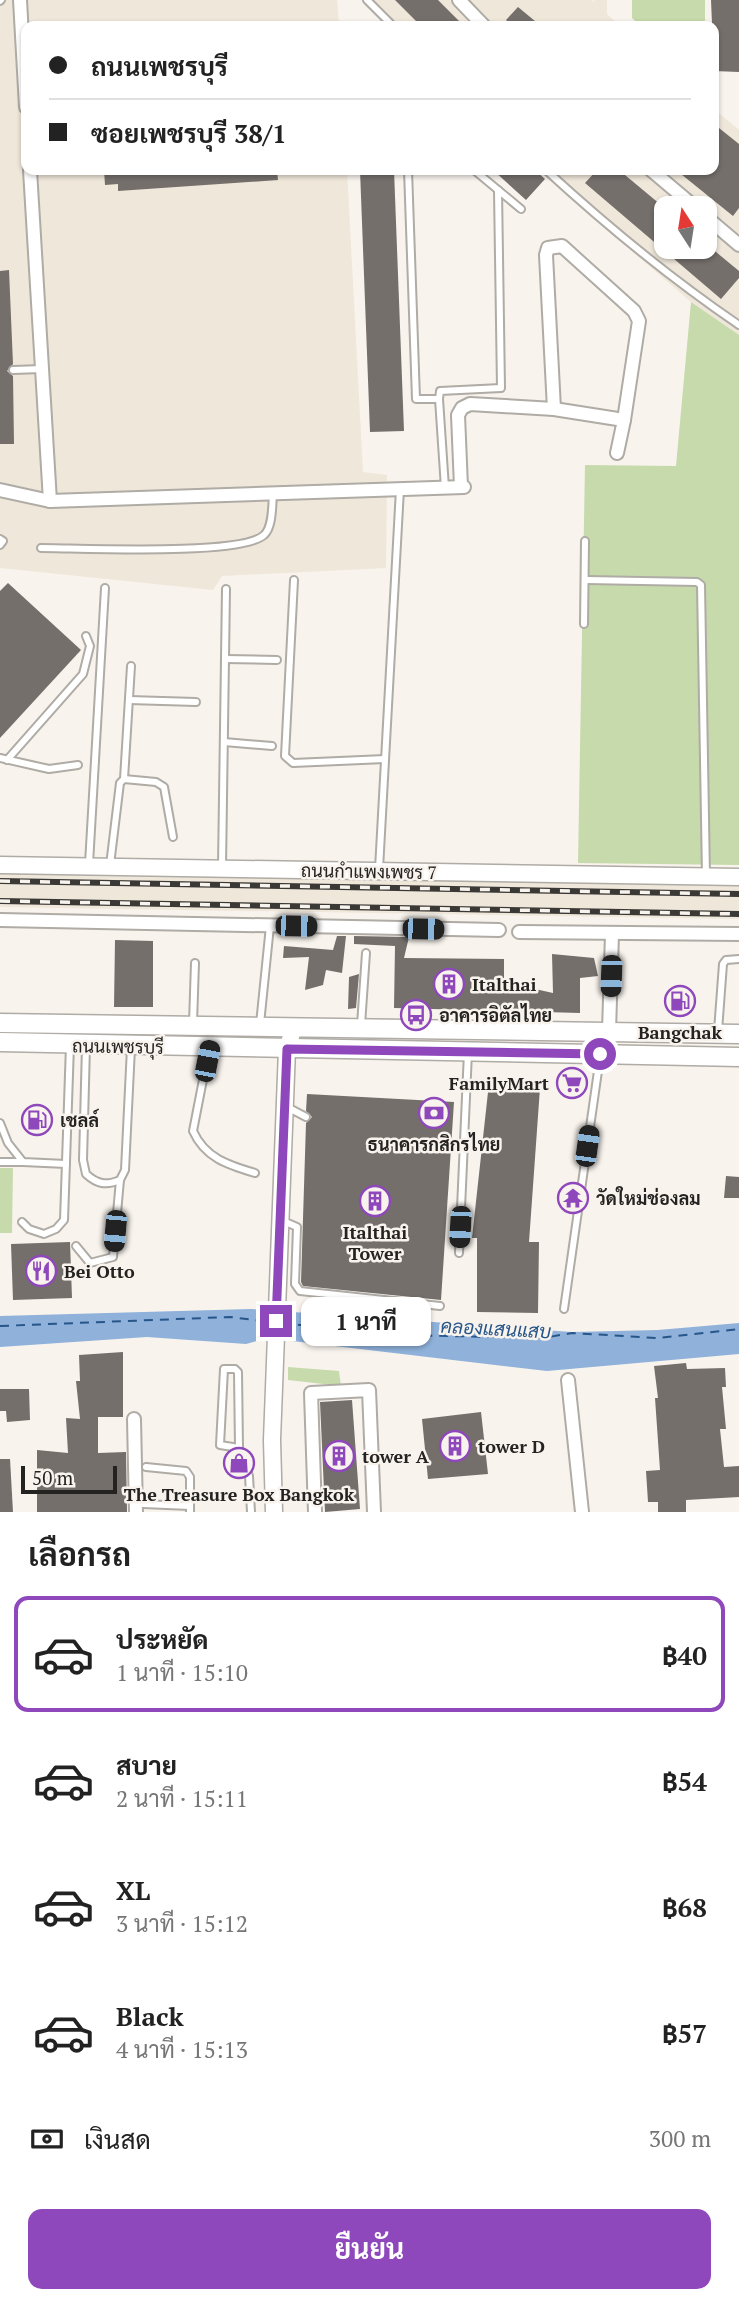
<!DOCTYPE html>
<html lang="th">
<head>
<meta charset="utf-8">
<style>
	:root { --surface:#fff; --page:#f2f2f2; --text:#222; --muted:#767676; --line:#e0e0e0; --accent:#8f48bc }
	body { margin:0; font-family:"PT Serif",Sarabun,serif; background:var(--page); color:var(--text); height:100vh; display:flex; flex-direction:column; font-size:26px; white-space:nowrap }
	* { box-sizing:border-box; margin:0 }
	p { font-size:23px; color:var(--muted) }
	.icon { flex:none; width:38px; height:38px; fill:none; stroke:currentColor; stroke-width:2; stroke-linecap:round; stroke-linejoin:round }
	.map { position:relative; height:1512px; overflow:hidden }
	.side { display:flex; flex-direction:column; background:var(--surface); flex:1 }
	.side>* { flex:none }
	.banner { position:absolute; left:21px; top:21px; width:698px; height:154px; border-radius:14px; box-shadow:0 2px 5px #0004; display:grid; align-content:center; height:154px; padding:0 28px; background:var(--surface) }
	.needle { width:46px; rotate:348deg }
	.tools { position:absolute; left:654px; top:196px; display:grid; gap:14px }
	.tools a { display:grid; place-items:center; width:63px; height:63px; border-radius:14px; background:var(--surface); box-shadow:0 2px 5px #0004; font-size:35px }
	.scale { position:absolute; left:21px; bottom:18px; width:96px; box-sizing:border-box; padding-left:7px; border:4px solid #242321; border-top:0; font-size:19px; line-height:24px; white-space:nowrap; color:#242321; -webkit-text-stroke:5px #f8f3ed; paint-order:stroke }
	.end { position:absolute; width:32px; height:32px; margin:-16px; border:9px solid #8f48bc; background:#fff; box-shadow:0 0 0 4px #fff }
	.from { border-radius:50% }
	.bubble { position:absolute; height:49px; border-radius:14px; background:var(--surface); box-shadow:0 2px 5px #0004; font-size:23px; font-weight:700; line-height:49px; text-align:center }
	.car { position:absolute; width:21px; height:42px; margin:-21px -10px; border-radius:9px; box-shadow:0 0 5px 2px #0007; background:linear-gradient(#222 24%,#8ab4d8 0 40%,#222 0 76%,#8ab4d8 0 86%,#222 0) }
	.banner b { display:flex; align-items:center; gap:24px; height:66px; font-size:26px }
	.banner b+b { border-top:2px solid var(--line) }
	.banner i { width:18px; height:18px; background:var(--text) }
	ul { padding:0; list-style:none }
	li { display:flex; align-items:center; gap:21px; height:116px; margin:0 14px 10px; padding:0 14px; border:4px solid transparent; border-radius:14px }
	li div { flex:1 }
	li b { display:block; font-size:26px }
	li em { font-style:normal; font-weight:700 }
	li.on { border-color:var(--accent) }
	li>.icon { width:63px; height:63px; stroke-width:1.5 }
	h2 { padding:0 28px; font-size:32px; line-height:84px }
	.pay { display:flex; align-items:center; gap:18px; height:77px; padding:0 28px; font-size:26px }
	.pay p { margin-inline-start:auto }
	.button { display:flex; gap:14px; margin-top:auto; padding:14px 28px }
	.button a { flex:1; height:80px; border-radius:14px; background:var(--accent); color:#fff; font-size:28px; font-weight:700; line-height:80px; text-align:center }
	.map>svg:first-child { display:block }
	.built { fill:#efe7da; fill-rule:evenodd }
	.green { fill:#c6daab }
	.water { fill:#8fb1da }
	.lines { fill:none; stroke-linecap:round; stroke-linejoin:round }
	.ferry { stroke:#27568a; stroke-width:2; stroke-dasharray:9 7; stroke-linecap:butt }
	.building { fill:#746f6b }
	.lane-casing { stroke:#afaba5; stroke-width:10 }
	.street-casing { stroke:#afaba5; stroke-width:16 }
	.secondary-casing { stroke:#afaba5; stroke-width:19 }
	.primary-casing { stroke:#afaba5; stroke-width:21 }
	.lane { stroke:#fff; stroke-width:6 }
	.street { stroke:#fff; stroke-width:12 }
	.secondary { stroke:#fff; stroke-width:16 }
	.primary { stroke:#fff; stroke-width:18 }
	.rail-casing { stroke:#3a3936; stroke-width:6 }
	.rail { stroke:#f8f3ed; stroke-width:3.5; stroke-dasharray:10; stroke-linecap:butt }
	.route { stroke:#8f48bc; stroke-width:9 }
	.labels { text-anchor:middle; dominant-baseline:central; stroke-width:5; stroke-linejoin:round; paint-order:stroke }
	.street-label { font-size:18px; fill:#242321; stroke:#f8f3ed }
	.poi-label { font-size:18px; font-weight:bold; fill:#242321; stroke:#f8f3ed; text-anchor:start }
	.water-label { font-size:19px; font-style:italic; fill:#27568a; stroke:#f8f3ed }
</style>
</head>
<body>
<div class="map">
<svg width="739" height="1512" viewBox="0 0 739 1512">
	<rect width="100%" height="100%" fill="#f8f3ed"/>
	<!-- built -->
	<g class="built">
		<path d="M0,0h337l2,26h-313v144h321l16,302 24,3 -1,93 -164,8 -9,14 -213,-22z"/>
		<path d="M361,0h231l3,3 -1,-3h13v14l13,12h-233z"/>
		<path d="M714,109l25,21v205l-48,-33 -153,-132h176zM667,208h38v39h-38z"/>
		<path d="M0,857l739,21v41l-739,-12z"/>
	</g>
	<!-- green -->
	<g class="green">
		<path d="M632,0h73v26h-64l-9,-8z"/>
		<path d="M691,302l48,33v530l-161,-2 7,-398 91,1z"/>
		<path d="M0,1168h13l-1,65h-12z"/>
		<path d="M288,1367l51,4 2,15 -53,-6z"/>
	</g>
	<!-- water -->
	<path class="water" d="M251,1309l321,23 86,-2 81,-7v31l-192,17 -280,-33 -21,6 -99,-7 -147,10v-31z"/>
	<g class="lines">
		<!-- ferry -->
		<g class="ferry">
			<path d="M282,1323l83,9 16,-5 20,8 142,3 29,-5 85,5 82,-9"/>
			<path d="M0,1326l230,-9 40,5"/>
		</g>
	</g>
	<!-- building -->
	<g class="building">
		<path d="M395,0h43l26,26h-43z"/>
		<path d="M711,0h28v72l-25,-1z"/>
		<path d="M518,7l23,19h-28l-7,-6z"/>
		<path d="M714,124l25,20v64l-6,8 -57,-46h38z"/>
		<path d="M104,170h173l1,10 -160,11v-7l-13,1z"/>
		<path d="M360,170h34l10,261 -34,1z"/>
		<path d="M493,170h42l10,9 -19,21z"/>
		<path d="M597,170h22l48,40v37h43l29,24v7l-18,21 -136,-116z"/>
		<path d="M9,270l4,94 -6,7 6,5 1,68h-14v-173z"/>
		<path d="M8,583l73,67 -81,88v-147z"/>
		<path d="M337,936h9l-4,37 -16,-3 -3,15 -18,5 4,-33 -26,1 1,-12 49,4z"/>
		<path d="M354,936l55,1 -5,21 100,1v23l49,11 -1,-39 42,4 4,18 -18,2v35l-186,-5 1,-62 -41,-2z"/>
		<path d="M115,940l38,1v66h-39z"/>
		<path d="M359,974l-3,34 -8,1 1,-32z"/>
		<path d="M489,1083l51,5 -11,154h10l-1,71 -61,-1v-74h-5z"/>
		<path d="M307,1094l147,8 -13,198 -138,-14 -2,-4 5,-159 6,-6 -6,-6z"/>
		<path d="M726,1176l13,1v21h-15z"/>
		<path d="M70,1242l2,56 -59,2 -2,-56z"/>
		<path d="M123,1352v65h-25v36l28,-1 1,60h-90v-62l31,3 -2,-35 14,1 -4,-38h4l-1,-26z"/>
		<path d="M686,1363l1,6 38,-1 1,19h-4l4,42h-6l4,38 15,-1v31l-53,3v12h-28v-10h-10l-2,-31 14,-1 -5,-72h3l-4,-32z"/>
		<path d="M0,1389h29l1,31 -23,2 -1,-11h-6z"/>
		<path d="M352,1400l8,109 -35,3 -5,-110z"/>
		<path d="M481,1412l7,62 -60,5 -6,-60z"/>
		<path d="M0,1459h10l3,53h-13z"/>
	</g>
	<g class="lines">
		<!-- lane casing -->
		<g class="lane-casing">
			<g id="lane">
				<path d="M367,0l26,26"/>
				<path d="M0,1l1,-1"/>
				<path d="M408,170l8,229h23l6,89"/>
				<path d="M474,170l47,39"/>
				<path d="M546,170c61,56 124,108 193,155"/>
				<path d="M13,370l29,-1"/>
				<path d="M439,399l1,-8 61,-3 -3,-198"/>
				<path d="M0,539l3,2 -3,4"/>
				<path d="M41,548c38,0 201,8 223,-13 9,-8 8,-30 9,-41"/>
				<path d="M294,580l-9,176 8,7 92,-4"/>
				<path d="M586,580l111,2 4,3 5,291"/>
				<path d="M584,624l1,-83"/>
				<path d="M225,659l52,1"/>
				<path d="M129,700l67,2"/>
				<path d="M224,742l48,4"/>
				<path d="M0,758l49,11 29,-4"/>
				<path d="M7,760l76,-86 7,-28 -4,-10"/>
				<path d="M124,779l7,-113"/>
				<path d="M89,864l16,-276"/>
				<path d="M110,865l10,-82 4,-4 32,3 8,5 9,50"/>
				<path d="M222,867l4,-278"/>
				<path d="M379,869l21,-380"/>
				<path d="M193,1023l2,-60"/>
				<path d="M260,1024l10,-98"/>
				<path d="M361,1025l5,-72"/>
				<path d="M718,1031l5,-67 3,-4 13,-1"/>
				<path d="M86,1046l-3,114 3,14c11,10 20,12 34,6l5,-10 6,-122"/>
				<path d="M209,1049l-16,82c12,27 35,34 62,42"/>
				<path d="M287,1107l19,10"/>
				<path d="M0,1123l8,20 15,19 43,2"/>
				<path d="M0,1162h23"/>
				<path d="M281,1220l16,7 -2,57 5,7 140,15"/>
				<path d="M22,1222l7,7 15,5 12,-5 8,-9 6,-175"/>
				<path d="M76,1246l14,17 23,-6 7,-77"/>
				<path d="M459,1253l9,-201"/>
				<path d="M564,1309l36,-252"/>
				<path d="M224,1369h11l3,3 1,76 -19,-3z"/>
				<path d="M239,1448l10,28 2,36"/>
				<path d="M146,1467l40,4 4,6v35"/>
				<path d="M143,1504l47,2"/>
			</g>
		</g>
		<!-- street casing -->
		<g class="street-casing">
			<g id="street">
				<path d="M20,0l6,107"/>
				<path d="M459,0l25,26"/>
				<path d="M30,170l20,331"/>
				<path d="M651,170l45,38"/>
				<path d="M705,216l34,29"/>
				<path d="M554,409l-8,-154 2,-7 14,-2 72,65 5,10 -15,99"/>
				<path d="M461,487l-3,-72 4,-7 8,-4 84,5 70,11 -7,33"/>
				<path d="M0,490l50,11 414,-14"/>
				<path d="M0,920l499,10"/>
				<path d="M519,932l220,2"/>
				<path d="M609,1031l3,-97"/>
				<path d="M568,1380l14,132"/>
				<path d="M134,1419l2,93"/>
				<path d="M315,1512l-4,-119 58,-3 5,122"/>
			</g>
		</g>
		<!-- secondary casing -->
		<g class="secondary-casing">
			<g id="secondary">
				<path d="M0,865l739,12"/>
				<path d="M274,1512l-2,-72 15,-391 7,-22"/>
			</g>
		</g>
		<!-- primary casing -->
		<g class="primary-casing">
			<g id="primary">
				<path d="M0,1023l739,11"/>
				<path d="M0,1042l739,15"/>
			</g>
		</g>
		<!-- lane -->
		<use href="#lane" class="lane"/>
		<!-- street -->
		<use href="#street" class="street"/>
		<!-- secondary -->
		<use href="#secondary" class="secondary"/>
		<!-- primary -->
		<use href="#primary" class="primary"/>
		<!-- rail casing -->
		<g class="rail-casing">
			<g id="rail">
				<path d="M0,881l739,13"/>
				<path d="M0,901l739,13"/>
			</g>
		</g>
		<!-- rail -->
		<use href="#rail" class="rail"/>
	</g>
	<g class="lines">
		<!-- route -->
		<path class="route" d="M276,1321l11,-272 313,5"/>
	</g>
	<!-- icons -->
	<defs>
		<g id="building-ring" transform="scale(1.575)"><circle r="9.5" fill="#f8f3ed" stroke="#8f48bc" stroke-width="1.5"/><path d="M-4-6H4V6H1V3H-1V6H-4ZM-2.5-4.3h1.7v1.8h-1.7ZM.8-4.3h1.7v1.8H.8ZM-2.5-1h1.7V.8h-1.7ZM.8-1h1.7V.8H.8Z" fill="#8f48bc"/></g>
		<g id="fuel-ring" transform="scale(1.575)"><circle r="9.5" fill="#f8f3ed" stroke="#8f48bc" stroke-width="1.5"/><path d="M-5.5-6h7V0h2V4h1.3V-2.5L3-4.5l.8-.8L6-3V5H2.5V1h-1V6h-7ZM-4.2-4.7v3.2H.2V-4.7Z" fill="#8f48bc"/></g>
		<g id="bus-ring" transform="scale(1.575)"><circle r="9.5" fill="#f8f3ed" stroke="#8f48bc" stroke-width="1.5"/><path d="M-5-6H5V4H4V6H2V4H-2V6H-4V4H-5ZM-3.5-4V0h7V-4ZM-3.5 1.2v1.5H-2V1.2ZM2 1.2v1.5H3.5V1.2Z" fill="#8f48bc"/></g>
		<g id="supermarket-ring" transform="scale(1.575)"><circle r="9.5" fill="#f8f3ed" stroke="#8f48bc" stroke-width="1.5"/><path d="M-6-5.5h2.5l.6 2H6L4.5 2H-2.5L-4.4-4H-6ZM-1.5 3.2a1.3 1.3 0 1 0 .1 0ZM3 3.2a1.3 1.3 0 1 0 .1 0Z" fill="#8f48bc"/></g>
		<g id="bank-ring" transform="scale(1.575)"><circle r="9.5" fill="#f8f3ed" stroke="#8f48bc" stroke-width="1.5"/><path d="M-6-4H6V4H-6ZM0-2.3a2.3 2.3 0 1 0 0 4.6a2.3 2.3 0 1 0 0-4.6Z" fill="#8f48bc"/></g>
		<g id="temple-ring" transform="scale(1.575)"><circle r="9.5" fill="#f8f3ed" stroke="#8f48bc" stroke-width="1.5"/><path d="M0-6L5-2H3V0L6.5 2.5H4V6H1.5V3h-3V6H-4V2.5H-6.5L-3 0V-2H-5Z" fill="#8f48bc"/></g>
		<g id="restaurant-ring" transform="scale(1.575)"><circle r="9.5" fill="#f8f3ed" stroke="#8f48bc" stroke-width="1.5"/><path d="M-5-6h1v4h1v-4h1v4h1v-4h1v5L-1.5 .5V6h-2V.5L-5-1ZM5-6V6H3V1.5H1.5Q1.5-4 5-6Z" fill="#8f48bc"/></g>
		<g id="shop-ring" transform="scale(1.575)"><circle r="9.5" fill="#f8f3ed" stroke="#8f48bc" stroke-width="1.5"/><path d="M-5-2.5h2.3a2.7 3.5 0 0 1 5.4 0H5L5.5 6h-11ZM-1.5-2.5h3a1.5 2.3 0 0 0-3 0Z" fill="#8f48bc"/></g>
	</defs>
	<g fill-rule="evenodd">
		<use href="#building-ring" x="449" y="984"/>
		<use href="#fuel-ring" x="680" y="1001"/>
		<use href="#bus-ring" x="416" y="1015"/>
		<use href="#supermarket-ring" x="572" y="1083"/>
		<use href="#bank-ring" x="434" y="1113"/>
		<use href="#fuel-ring" x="37" y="1120"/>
		<use href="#temple-ring" x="573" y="1198"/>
		<use href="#building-ring" x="375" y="1201"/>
		<use href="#restaurant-ring" x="41" y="1271"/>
		<use href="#building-ring" x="455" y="1446"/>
		<use href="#building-ring" x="339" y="1456"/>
		<use href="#shop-ring" x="239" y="1463"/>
	</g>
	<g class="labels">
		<!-- street labels -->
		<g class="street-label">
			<text transform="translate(369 871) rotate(1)">ถนนกำแพงเพชร 7</text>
			<text transform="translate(118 1046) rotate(1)">ถนนเพชรบุรี</text>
		</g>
		<!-- poi labels -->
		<g class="poi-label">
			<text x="472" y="984">Italthai</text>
			<text x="439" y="1015">อาคารอิตัลไทย</text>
			<text x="680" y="1032" text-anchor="middle">Bangchak</text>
			<text x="549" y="1083" text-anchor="end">FamilyMart</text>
			<text x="60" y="1120">เชลล์</text>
			<text x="434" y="1144" text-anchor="middle">ธนาคารกสิกรไทย</text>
			<text x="596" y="1198">วัดใหม่ช่องลม</text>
			<text x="375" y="1232" text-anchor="middle">Italthai<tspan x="375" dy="21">Tower</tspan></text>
			<text x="64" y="1271">Bei Otto</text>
			<text x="478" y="1446">tower D</text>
			<text x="362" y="1456">tower A</text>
			<text x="239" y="1494" text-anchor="middle">The Treasure Box Bangkok</text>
		</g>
		<!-- water labels -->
		<g class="water-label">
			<text transform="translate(496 1328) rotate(3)">คลองแสนแสบ</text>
		</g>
	</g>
</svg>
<div class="tools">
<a><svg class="needle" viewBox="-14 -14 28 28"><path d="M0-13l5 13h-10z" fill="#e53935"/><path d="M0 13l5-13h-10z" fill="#767676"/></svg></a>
</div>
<div class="scale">50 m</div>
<i class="end from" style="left:600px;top:1054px"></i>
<i class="end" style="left:276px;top:1321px"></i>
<div class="bubble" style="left:301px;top:1297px;width:130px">1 นาที</div>
<i class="car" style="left:296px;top:926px;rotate:91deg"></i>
<i class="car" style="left:423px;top:929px;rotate:91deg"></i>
<i class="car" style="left:611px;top:976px;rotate:182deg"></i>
<i class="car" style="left:207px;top:1061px;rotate:11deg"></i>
<i class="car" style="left:587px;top:1146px;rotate:8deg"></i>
<i class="car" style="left:460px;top:1227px;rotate:183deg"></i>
<i class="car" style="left:115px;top:1231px;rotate:185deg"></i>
<div class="banner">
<b><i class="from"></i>ถนนเพชรบุรี</b>
<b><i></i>ซอยเพชรบุรี 38/1</b>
</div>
</div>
<section class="side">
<h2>เลือกรถ</h2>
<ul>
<li class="on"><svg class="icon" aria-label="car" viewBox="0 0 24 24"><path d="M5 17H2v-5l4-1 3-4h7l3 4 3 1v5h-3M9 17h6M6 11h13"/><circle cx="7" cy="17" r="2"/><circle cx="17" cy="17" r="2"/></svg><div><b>ประหยัด</b><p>1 นาที · 15:10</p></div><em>฿40</em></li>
<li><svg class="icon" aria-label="car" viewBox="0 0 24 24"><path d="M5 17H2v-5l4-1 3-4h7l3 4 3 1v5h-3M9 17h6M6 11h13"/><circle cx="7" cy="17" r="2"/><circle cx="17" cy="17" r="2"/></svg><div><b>สบาย</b><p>2 นาที · 15:11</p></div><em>฿54</em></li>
<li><svg class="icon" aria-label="car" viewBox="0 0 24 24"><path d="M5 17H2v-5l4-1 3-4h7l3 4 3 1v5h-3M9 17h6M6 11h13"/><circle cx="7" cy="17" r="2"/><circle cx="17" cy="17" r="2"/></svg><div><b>XL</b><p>3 นาที · 15:12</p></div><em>฿68</em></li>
<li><svg class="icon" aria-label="car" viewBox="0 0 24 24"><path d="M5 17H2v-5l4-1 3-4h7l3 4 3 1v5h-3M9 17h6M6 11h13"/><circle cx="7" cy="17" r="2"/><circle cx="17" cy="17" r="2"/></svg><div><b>Black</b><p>4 นาที · 15:13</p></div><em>฿57</em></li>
</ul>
<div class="pay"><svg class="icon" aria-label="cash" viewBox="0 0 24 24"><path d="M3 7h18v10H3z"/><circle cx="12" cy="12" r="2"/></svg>เงินสด<p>300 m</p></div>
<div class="button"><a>ยืนยัน</a></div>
</section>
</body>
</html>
